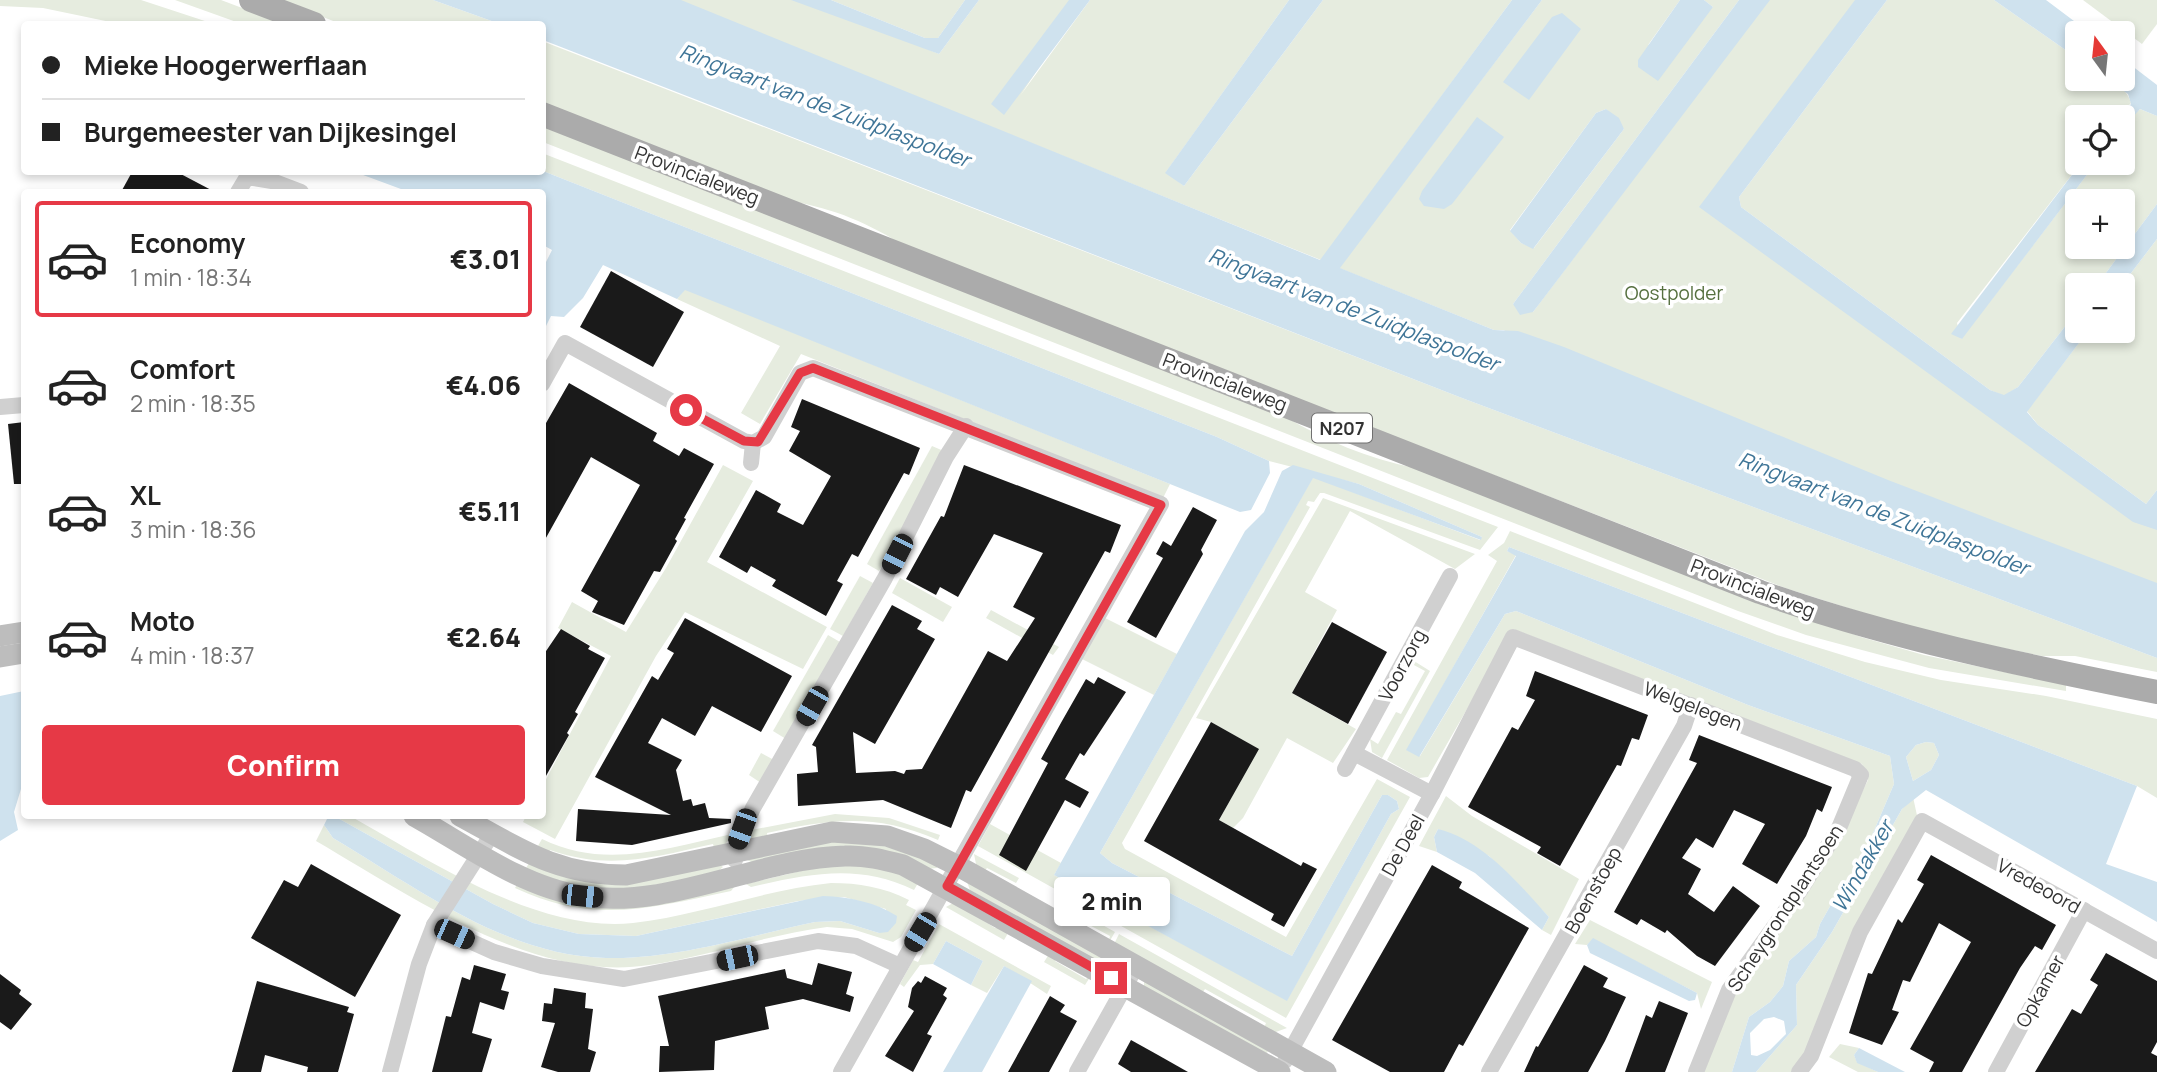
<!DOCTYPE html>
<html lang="en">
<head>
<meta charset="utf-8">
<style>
	:root { --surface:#fff; --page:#f2f2f2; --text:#222; --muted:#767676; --line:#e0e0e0; --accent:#e63946 }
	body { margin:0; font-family:Manrope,sans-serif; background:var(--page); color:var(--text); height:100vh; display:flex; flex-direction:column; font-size:26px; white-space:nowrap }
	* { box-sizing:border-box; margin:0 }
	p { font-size:23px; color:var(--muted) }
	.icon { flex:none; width:38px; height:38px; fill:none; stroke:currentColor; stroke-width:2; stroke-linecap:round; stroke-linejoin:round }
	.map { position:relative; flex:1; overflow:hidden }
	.side { position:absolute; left:21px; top:189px; width:525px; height:630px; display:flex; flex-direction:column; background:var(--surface); border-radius:7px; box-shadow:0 4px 10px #0003 }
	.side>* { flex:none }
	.top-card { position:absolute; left:21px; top:21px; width:525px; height:154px; border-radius:7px; box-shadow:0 4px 10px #0003; display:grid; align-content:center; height:154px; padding:0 21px; background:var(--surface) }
	.needle { width:46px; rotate:345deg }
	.buttons { position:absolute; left:2065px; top:21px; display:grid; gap:14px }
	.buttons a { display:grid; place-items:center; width:70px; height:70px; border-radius:7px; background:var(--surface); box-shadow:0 4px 10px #0003; font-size:35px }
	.end { position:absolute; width:32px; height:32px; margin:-16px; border:9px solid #e63946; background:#fff; box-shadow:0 0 0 4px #fff }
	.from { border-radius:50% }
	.bubble { position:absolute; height:49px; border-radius:7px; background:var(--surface); box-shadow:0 4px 10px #0003; font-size:23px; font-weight:800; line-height:49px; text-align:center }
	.car { position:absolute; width:21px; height:42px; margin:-21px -10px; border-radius:9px; box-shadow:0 0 5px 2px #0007; background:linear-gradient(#222 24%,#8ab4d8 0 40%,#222 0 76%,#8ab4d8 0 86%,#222 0) }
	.top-card b { display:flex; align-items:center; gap:24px; height:66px; font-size:26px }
	.top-card b+b { border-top:2px solid var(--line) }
	.top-card i { width:18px; height:18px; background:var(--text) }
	ul { padding:12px 0 0; list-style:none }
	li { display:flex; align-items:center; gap:21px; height:116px; margin:0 14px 10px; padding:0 7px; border:4px solid transparent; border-radius:7px }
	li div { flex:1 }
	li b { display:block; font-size:26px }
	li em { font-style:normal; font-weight:800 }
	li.current { border-color:var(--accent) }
	li>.icon { width:63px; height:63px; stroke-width:1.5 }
	.button { display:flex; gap:14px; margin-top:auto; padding:14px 21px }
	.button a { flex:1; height:80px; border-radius:7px; background:var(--accent); color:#fff; font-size:28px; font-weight:800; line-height:80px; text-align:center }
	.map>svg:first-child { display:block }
	.green { fill:#e6ecdf; fill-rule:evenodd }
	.water { fill:#cfe2ee; fill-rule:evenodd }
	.building { fill:#1a1a1a }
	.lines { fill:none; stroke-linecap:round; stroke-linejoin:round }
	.street { stroke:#d0d0d0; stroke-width:16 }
	.secondary { stroke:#bdbdbd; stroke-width:21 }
	.primary { stroke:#ababab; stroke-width:24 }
	.route { stroke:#e63946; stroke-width:9 }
	.labels { text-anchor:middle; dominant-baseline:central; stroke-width:7; stroke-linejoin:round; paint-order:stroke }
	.shield { fill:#fff; stroke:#707070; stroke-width:2 }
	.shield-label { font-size:18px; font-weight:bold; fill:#333 }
	.street-label { font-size:19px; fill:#333; stroke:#fff }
	.park-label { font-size:19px; fill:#56703f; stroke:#fff }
	.water-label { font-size:21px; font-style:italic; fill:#3f7597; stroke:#fff }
</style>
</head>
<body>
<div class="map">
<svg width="2157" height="1072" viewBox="0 0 2157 1072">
	<rect width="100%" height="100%" fill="#fff"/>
	<!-- green -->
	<g class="green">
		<path d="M0,0h141l73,24h-94l-77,-16 -43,-2z"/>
		<path d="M175,0h46l63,24h-42z"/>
		<path d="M279,0h154l67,24h-159z"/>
		<path d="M635,0h176l128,54 40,-54h105l-64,96 70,-96h199l-123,172 18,14 139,-186h189l-191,260 -330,-133z"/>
		<path d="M831,0h134l-27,38h-13z"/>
		<path d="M1542,0h138l-32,45 65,-38 -9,-7h35l-226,304 20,8 235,-312h108l-155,206 436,311v74l-654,-261h-9l-155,-62zM1606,109l18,20 -90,119 -13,-5 -11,-13 86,-117z"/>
		<path d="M1887,0h107l83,58v21c22,0 47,0 54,24l-13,14h-41v46h4l-124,160 4,16 135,-176h27c0,-26 -4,-35 17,-54l17,7v88l-60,81h-20v26l-59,76 -14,9 -14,-6 -249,-183 -2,-10zM2077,201h46v46h-46z"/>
		<path d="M2083,0h74v24l-15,20z"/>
		<path d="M542,41l920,357 695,260v14l-82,-16h-33l-118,-24 -136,-43 -880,-341c-40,-25 -72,-39 -118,-47l-247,-97z"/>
		<path d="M542,125l742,291c42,25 83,42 131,52l446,169 63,18 142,30v6l-137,-23 -123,-33 -68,-24 -1195,-469z"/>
		<path d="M542,153l956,374 -18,23 -156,-57h-4l-6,9 -6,-1 -2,4 4,2 -188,336 3,6 161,88 91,-158 33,18 -124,221 -308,-172 12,-22 71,39 -7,12 233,125 104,-186 8,-5 -2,-8 -9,-6h-6l-90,161 -180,-93 -12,-10 213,-376 167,63 2,-3 -123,-53 -90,-23 -52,-24 -674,-266z"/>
		<path d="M2157,239v251l-11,14 -108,-79 -11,-14 61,-80h35l-1,-46z"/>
		<path d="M685,289l485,195 -7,14 -362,-144 -41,70 -19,-11 39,-67 -103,-47z"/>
		<path d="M932,446l14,6 -67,119 -12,-7z"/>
		<path d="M723,465l30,16 -46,81 120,65 -24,42 -118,-57 -29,44 -101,183 -32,-17 3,-6h16l1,-31 68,-129 -53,-28 14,-26 54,30 40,-64z"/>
		<path d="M1323,498l152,56 -20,15 -105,-58 -45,81 32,18 -45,83 64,36 -23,34 -46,-25 -44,80 -10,10 -14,-8 39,-71 -47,-27 -15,-4z"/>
		<path d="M1510,531l267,104 88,27 76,18 105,16 111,23v79l-20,-12 -628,-239 -2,4 9,4 -109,195 13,6 85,-142 11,-3 232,94 142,51 4,28 -36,84 -17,19 -21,37 -4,13 -27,24 -6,25 -13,16 -21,15 -17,55h-31l32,-81 108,-157 27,-54 -6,-16 -349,-135 -85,148 -9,1 -32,-18 110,-199 -9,-6 16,-12z"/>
		<path d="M860,576l13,7 -30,53 -13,-7z"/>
		<path d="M900,578l52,29 -9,15 -51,-29z"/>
		<path d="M991,610l68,37 -6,8 -67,-37z"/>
		<path d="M1105,618l72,36 -23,41 -72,-36z"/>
		<path d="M828,635l12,7 -54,97 -13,-8z"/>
		<path d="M1414,661l16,10 -48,87 -10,-6 -2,-13 8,5 18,-32 5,2 24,-43 -13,-7z"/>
		<path d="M1926,742l8,1 5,12 -8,15 -18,11 -7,-24 10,-12z"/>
		<path d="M761,753l13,7 -13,23 -12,-8z"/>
		<path d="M1446,796l26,20 107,63 -28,56 -9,-5 7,-13 -60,-61 -51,-27 -4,8 3,15 -18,-6z"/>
		<path d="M1913,797l5,23 -113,237 -12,15h-37l41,-47 -1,-40 36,-53 70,-123z"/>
		<path d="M835,814l54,4 51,17 -2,5c-63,-27 -106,-21 -171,-7l1,7h-21l-1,-9z"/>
		<path d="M334,816h16c81,45 187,117 283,107 67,-8 131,-33 198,-40 28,0 52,4 78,17l-3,5 10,5 -15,27 -8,5 -41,-13 -25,-2c-61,8 -118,29 -178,38 -115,18 -238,-69 -333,-124l8,-16 9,13c83,49 172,118 273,120 67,2 143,-22 209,-36l25,-1 39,12 7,-24 -42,-12 -46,4 -162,35 -57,-2 -46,-11 -40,-19z"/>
		<path d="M732,834l-7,11 -10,7 -2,-8c-59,13 -103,27 -163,6l-3,7 -12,-6 7,-12c63,31 125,9 190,-5z"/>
		<path d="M872,839l63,23 2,6 -10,1 -16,-7 -153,3 -13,-6 49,-14z"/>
		<path d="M974,854l45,24 -3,5 -29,-15 -4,5 -6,-4z"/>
		<path d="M530,861l15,7 175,-3 3,2 -8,7 -105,19 -86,-21z"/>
		<path d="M843,861l78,17 -7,12c-56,-27 -105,-16 -163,-3l-5,-3z"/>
		<path d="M519,881l20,9 196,-4 -4,5c-80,17 -138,34 -216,-3z"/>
		<path d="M967,882l148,83v3h-6l-139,-78z"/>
		<path d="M955,902l40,26h16l-7,12 -58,-33z"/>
		<path d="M1074,909l41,23 -7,12 2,-8 -32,-17 -4,6 -7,-4z"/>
		<path d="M1590,920l122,62 -11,27 -4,-16 -104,-54 -6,6 -12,-1z"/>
		<path d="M939,924l112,62 -4,8 -43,-28 -17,27 -16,-8 12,-24 -37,-20 -13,23 -13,1 -16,22 -4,-3 13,-24 5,2z"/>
		<path d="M1119,934l168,94 -14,5 -10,-3 3,-7 -61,-34 -4,6 -88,-49z"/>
		<path d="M1051,951l7,4 -3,6 31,18 6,-5 -7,11 -41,-23z"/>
		<path d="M1144,981l124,70 -1,2h-6l-117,-67z"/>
		<path d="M1840,1044l19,4 -5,7 3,7 21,10h-20l-29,-15z"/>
	</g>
	<!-- water -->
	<g class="water">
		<path d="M433,0h248l639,260 192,-260h30l-202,268 154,62 24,1 46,16 324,133 269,103v75l-695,-260 -919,-358 -1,-16h-42z"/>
		<path d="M791,0h40l94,38h13l27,-38h14l-40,54z"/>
		<path d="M1069,0h21l-86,115 -13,-11z"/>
		<path d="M1289,0h34l-139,186 -19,-13z"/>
		<path d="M1680,0h24l9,7 -55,74 -20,-14v-7z"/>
		<path d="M1739,0h31l-230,303 -7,9 -13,3 -7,-11z"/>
		<path d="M1855,0h32l-148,197 2,10 249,183 14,5 14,-8 59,-76v20h11l-61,81 11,13 108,79 11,-14v40l-24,-8 -22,-16 -412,-299z"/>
		<path d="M1994,0h52l44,33h-13v25z"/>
		<path d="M1562,13l19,16 -52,71 -26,-18 49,-65z"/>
		<path d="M2123,59l34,26v31l-17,-7 -17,19v-11h-5l13,-13 -3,-10 -21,-15h16z"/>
		<path d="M1606,109l13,9 5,11 -91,120 -12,-6 -11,-12 86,-118z"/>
		<path d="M1477,117l27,20 -52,67 -8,5 -20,-3 -5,-7 3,-8z"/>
		<path d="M2081,163h15l-134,176 -11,-5z"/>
		<path d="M543,171l674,266 52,24 1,12 -19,37 -11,2 -555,-222 -8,9 -74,-34 -20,33 -19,19 -13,-1 -8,16v-64l9,-18 -9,-5 -1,-53h-133l-54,-20z"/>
		<path d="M2157,204v35l-35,46h-25z"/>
		<path d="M1293,465l66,19 123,53 -1,3 -168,-62 -213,375 12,10 180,93 90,-161h6l9,6 2,8 -8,5 -104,187 -233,-126 191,-344 19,-19 18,-41z"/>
		<path d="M1509,547l628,239 -31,78 51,18v40l-231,-132 -24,19 -70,123 -36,53 1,40 -41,47h-24l17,-55 21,-15 13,-16 6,-25 27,-24 4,-13 21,-37 17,-19 36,-84 -4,-28 -142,-51 -232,-94 -11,3 -86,143 -13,-7 110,-194 -9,-5zM1926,742l8,1 5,12 -8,15 -18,11 -7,-24 10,-12zM1774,1017l10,4 2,13 -16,16 -13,6 -6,-1 -1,-22 14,-14z"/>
		<path d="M24,691v88l-10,33 4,18 -18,11v-145z"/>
		<path d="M334,816l159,88 40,19 46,11 57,2 187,-40c27,1 52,6 74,20l-1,7 -8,9 -9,1 -39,-12 -25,1c-66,14 -142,38 -209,36 -101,-2 -190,-71 -273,-120l-9,-13 3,-6z"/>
		<path d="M1438,829c45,11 81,55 111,88l-7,13 -67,-57 -38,-21 -3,-15z"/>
		<path d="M1593,938l104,55 -2,7 -6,1 -99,-48 -3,-8z"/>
		<path d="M946,941l37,20 -12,24 -38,-21z"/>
		<path d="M1004,966l28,15 -50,91h-39z"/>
		<path d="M1859,1048l46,24h-27l-21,-9 -3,-8z"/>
	</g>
	<!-- building -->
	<g class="building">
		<path d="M132,172h45l38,20h-94z"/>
		<path d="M611,271l73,41 -31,55 -73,-40z"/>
		<path d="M569,383l88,50 -4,8 26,15 5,-8 30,16 -30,54 2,1 -11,20 2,2 -17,31 -6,-1 -30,54 -32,-13 6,-11 -17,-10 59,-106 -49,-28 -49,88v-115z"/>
		<path d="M802,399l118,49 -11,27 -5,-2 -46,84 -6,-3 -15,27 6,3 -17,32 -54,-30 4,-6 -25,-14 -4,7 -28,-16 37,-67 25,14 -4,8 26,13 28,-49 -42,-25 11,-20 -9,-4z"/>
		<path d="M24,422v62h-10l-6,-60z"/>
		<path d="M964,465l157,60 -11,28 -5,-2 -134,241 -5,-2 -15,38 -68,-28 -85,6 -1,-32 21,-2 -2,-25 -4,-2 80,-140 30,16 -5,8 18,10 -60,105 -22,-12 3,41 39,-2 9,3 2,-4 16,-1 66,-118 19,10 28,-43 -22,-11 30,-54 -49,-19 -36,63 -18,-10 -4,8 -30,-16 35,-63 3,1z"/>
		<path d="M1193,507l24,13 -16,30 2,4 -47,84 -29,-16 36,-64 -7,-4 7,-13 8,5z"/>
		<path d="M685,618l107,58 -31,56 -49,-26 -17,30 -33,-18 -14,25 34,17 -6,10 7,31 8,-2 2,7 12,-3 4,15 22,1v4l-99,22 -56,-4 2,-32 93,6 -76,-38 57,-101 6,4 16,-27 -7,-4z"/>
		<path d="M1332,622l55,30 -39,72 -56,-31z"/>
		<path d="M561,629l29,17 -2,3 17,9 -30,54 3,2 -11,19 2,2 -27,48v-126z"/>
		<path d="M1535,671l113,44 -9,25 -7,-2 -11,28 -4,-1 -57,101 -23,-13 4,-6 -73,-40 44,-80 6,3 17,-30 -9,-4z"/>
		<path d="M1098,677l28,15 -42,64 -4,-3 -15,26 24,13 -9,16 -15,-8 -39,71 -27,-16 49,-92 -7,-4 21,-38 24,-42 8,5z"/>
		<path d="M1211,722l48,27 -40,71 82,46 2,-4 14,7 -33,58 -13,-7 3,-6 -130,-73z"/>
		<path d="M1699,735l133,52 -10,25 -5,-3 -11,27 -29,48 -35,-20 23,-40 -31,-14 -21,38 -17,-10 -14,20 19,11 -13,25 26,18 19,-26 27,20 -45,60 -18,-10 -30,-26 -2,3 -24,-14 -4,6 -23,-13 83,-149 -8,-3z"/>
		<path d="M1931,855l125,70 -14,25 -7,-4 -15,22 -58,104h-33l5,-10 -24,-13 61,-107 -32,-19 -29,59 -7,-2 -11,30 7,2 -17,33 -33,-12 19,-60 4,1 26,-55 4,4 22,-39 -7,-4z"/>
		<path d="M311,864l90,51 -46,82 -104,-59 33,-58 14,7z"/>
		<path d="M1432,865l30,17 -3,6 70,40 -66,118 -4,-2 -15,28h-54l-58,-32z"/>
		<path d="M2106,953l51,28v61l-6,11 6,3v16h-122l37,-63 9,5 17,-29 -8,-5z"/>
		<path d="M818,963l34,9 -6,22 8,3 -4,15 -47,-13 -38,8 4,22 -54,12 -1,29 -55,2 1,-26h9l-11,-50 127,-27 2,9 25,7z"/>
		<path d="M474,965l32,9 -5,16 8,2 -5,18 -24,-8 -8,31 20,6 -10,33h-50l14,-56 5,1 11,-40 8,3z"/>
		<path d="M1584,965l24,13 -5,9 23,10 -21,44 -17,31h-64l12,-26 2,1z"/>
		<path d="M0,974l21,16 -2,4 13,10 -21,26 -11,-8z"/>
		<path d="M925,976l22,12 -4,7 4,3 -20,36 5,2 -19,36 -28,-16 29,-45 -6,-4 4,-19 6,-7 3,2z"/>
		<path d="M257,981l92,26 -2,5 7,2 -16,58h-31l1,-5 -43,-12 -4,17h-29z"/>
		<path d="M554,988l32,5 -1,15 8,1 -5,40 8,3 -6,20h-32l-17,-5 14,-44 -13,-2 2,-18 8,1z"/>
		<path d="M1050,996l15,9 -5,7 17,9 -28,51h-41z"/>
		<path d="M1659,1001l29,12 -23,59h-40l21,-57 6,3z"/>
		<path d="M1131,1040l27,15 30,17h-57l-13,-8z"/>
	</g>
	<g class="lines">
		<!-- street -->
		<g class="street">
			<path d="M238,192l9,-15 25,4 29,11"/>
			<path d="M542,384l23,-41 179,98 9,2 11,-6 36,-64 13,-5 348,136 -320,568"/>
			<path d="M0,407l24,-2"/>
			<path d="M751,463l2,-20"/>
			<path d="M1354,753l78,41"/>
			<path d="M1345,769l105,-193"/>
			<path d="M735,860l-2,-7 20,-45 132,-230 61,-121 20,-31"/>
			<path d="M434,925l60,27 48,14 82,13 194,-38 38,5 44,20"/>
			<path d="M1285,1061l147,-267 81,-157 342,132 6,6 -22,53 -38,61 -72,101 -33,82"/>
			<path d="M390,1072l29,-108 15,-39 58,-91"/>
			<path d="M1077,1072l60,-107"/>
			<path d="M1489,1072l195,-346 7,-21"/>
			<path d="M1799,1072l12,-16 49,-124 62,-111 235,130"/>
			<path d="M1996,1072l88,-162"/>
		</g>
		<!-- secondary -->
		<g class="secondary">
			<path d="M0,636l24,-4"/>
			<path d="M0,657l24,-4"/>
			<path d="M414,816c52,29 108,71 168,80 88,14 177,-38 263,-40 20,-1 39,4 58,9l377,207"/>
			<path d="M460,816c59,32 96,59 166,59l206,-43 55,4 37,13 34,17 368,206"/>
		</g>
		<!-- primary -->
		<g class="primary">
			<path d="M251,0l63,24"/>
			<path d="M542,114l1218,478c130,46 262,73 397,100"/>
		</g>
	</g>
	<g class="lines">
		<!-- route -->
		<path class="route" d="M686,410l58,31 14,1 42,-69 13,-5 348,137 -214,381 164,92"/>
	</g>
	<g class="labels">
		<!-- shield labels -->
		<rect class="shield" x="1312" y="413.5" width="60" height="29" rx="5"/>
		<g class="shield-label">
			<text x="1342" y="428">N207</text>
		</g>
		<!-- street labels -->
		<g class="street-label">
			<text transform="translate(697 175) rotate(21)">Provincialeweg</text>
			<text transform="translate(1225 382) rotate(21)">Provincialeweg</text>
			<text transform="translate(1753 588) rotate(21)">Provincialeweg</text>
			<text transform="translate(1402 665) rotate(-62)">Voorzorg</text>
			<text transform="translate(1693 706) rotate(21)">Welgelegen</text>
			<text transform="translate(1403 845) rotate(-61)">De Deel</text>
			<text transform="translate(2039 886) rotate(29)">Vredeoord</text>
			<text transform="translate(1593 890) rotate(-61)">Boenstoep</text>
			<text transform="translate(1785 908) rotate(-57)">Scheygrondplantsoen</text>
			<text transform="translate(2040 991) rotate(-61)">Opkamer</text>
		</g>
		<!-- park labels -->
		<g class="park-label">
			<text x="1674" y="293">Oostpolder</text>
		</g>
		<!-- water labels -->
		<g class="water-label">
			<text transform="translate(825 105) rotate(21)">Ringvaart van de Zuidplaspolder</text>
			<text transform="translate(1354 309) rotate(21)">Ringvaart van de Zuidplaspolder</text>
			<text transform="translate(1884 513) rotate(21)">Ringvaart van de Zuidplaspolder</text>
			<text transform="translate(1862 866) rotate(-60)">Windakker</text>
		</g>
	</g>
</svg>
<div class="buttons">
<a><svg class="needle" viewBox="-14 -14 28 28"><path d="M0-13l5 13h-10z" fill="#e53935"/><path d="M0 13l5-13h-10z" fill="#767676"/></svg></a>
<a><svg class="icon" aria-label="locate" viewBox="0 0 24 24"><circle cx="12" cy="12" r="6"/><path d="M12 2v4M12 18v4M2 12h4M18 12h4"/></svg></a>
<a>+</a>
<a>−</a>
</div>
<i class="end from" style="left:686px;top:410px"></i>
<i class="end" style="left:1111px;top:978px"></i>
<div class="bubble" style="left:1054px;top:877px;width:116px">2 min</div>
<i class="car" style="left:897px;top:554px;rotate:207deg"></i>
<i class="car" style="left:812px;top:706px;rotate:210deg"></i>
<i class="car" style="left:742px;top:829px;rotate:200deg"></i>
<i class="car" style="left:582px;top:896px;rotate:96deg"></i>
<i class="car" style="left:920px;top:932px;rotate:211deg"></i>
<i class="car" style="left:454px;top:934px;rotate:114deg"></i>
<i class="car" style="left:737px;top:958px;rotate:258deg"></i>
<div class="top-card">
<b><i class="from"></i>Mieke Hoogerwerflaan</b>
<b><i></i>Burgemeester van Dijkesingel</b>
</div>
<section class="side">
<ul>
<li class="current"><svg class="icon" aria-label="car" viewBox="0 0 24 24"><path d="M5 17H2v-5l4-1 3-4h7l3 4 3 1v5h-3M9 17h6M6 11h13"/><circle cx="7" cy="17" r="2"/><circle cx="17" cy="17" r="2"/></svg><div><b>Economy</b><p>1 min · 18:34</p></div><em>€3.01</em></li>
<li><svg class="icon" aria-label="car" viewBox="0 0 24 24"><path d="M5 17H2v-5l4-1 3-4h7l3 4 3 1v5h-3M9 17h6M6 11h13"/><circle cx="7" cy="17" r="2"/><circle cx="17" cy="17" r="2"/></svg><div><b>Comfort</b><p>2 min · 18:35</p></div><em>€4.06</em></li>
<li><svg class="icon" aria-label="car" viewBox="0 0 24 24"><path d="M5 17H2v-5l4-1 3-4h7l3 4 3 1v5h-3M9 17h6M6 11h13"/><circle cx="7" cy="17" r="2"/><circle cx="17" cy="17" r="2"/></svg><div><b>XL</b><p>3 min · 18:36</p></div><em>€5.11</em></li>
<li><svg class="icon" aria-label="car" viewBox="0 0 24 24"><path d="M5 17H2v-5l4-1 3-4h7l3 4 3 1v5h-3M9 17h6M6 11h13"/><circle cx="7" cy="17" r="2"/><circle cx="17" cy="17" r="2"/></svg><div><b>Moto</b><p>4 min · 18:37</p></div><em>€2.64</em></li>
</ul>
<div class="button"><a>Confirm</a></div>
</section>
</div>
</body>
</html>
